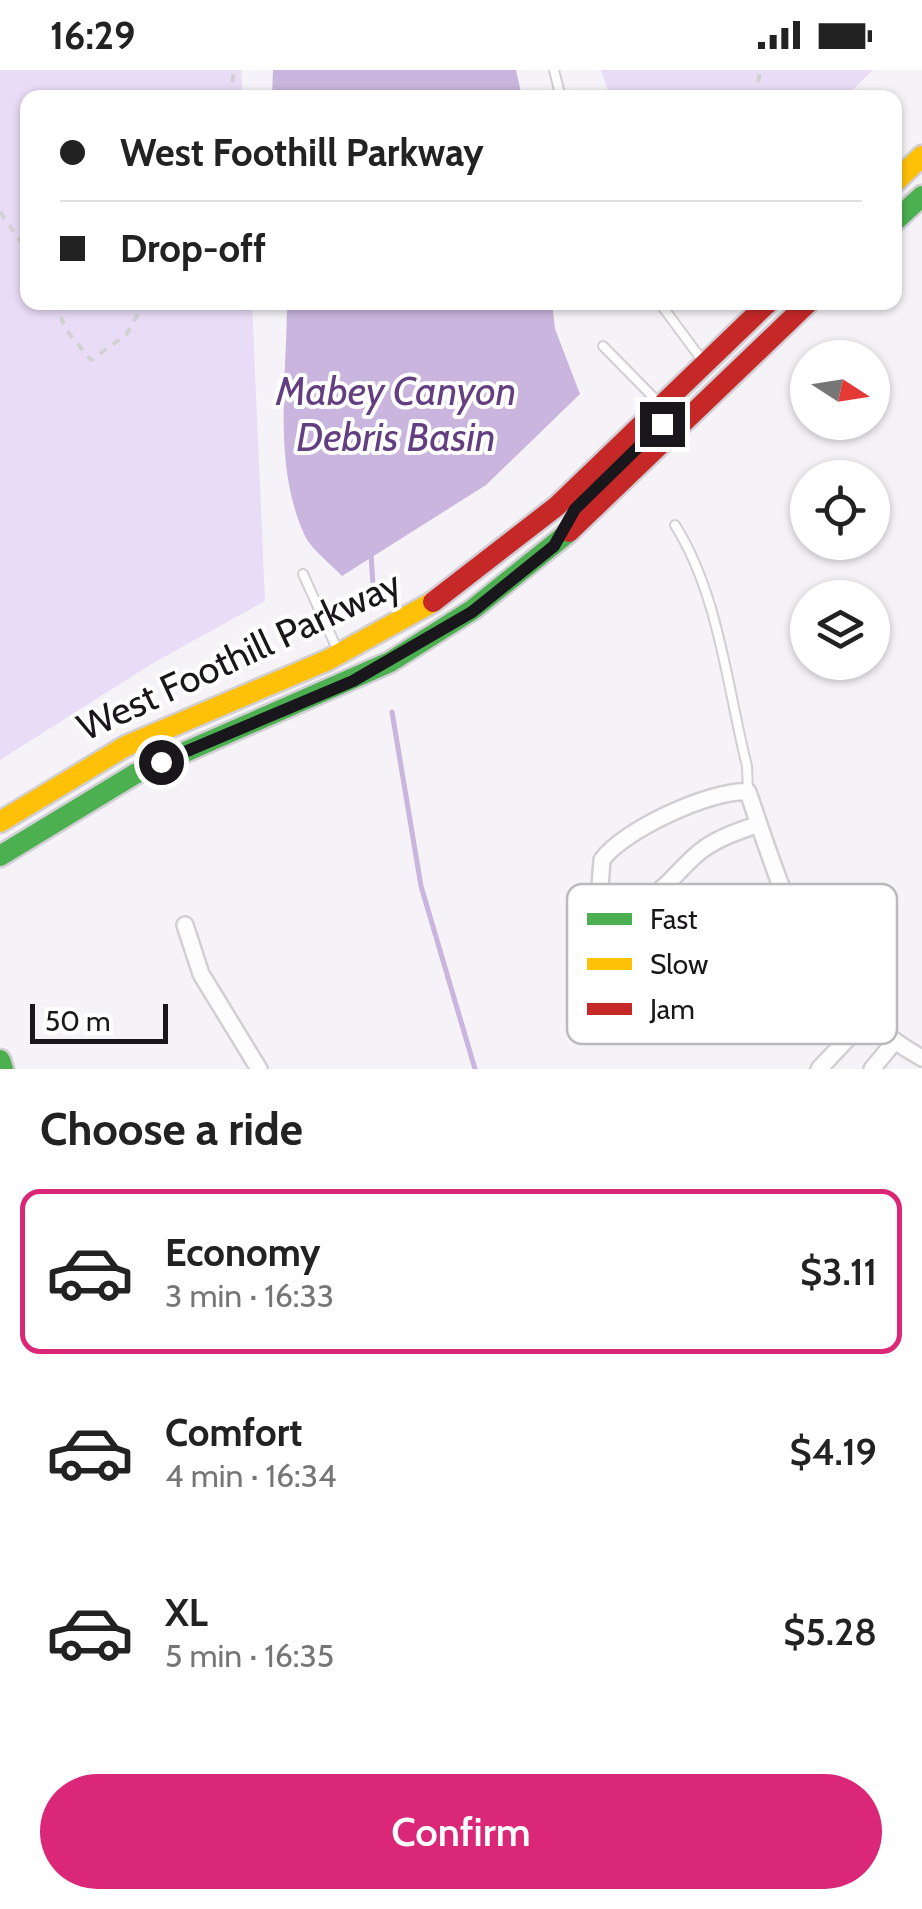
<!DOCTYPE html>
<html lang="en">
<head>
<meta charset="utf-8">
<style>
	:root { --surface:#fff; --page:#f2f2f2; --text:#222; --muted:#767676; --line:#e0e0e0; --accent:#db2777 }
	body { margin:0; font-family:Cabin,sans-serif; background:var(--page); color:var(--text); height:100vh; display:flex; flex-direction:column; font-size:38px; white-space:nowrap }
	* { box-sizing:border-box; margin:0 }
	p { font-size:32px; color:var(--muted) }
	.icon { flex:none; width:55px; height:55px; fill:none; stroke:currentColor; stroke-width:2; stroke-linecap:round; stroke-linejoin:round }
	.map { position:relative; height:999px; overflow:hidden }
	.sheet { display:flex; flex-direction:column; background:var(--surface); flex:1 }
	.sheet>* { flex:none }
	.hud { position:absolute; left:20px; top:20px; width:882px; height:220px; border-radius:20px; box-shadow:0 2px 8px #0004; display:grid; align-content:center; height:220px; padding:0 40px; background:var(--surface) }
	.needle { width:65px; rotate:102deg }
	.controls { position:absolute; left:790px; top:270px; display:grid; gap:20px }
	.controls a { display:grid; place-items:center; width:100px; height:100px; border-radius:50%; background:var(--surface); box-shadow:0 2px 8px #0004; font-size:50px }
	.scale { position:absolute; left:30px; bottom:25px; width:138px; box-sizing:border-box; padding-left:10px; border:5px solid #19171b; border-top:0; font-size:28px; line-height:35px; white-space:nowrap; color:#19171b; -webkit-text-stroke:8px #fff; paint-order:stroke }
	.end { position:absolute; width:45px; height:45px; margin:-22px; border:12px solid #19171b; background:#fff; box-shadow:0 0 0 5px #fff }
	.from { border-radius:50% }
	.hud b { display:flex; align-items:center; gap:35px; height:95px; font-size:38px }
	.hud b+b { border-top:2px solid var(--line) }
	.hud i { width:25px; height:25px; background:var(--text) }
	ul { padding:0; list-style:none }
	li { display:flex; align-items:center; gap:30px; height:165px; margin:0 20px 15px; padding:0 20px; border:5px solid transparent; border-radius:20px }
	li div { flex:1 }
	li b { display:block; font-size:38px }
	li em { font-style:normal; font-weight:600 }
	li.selected { border-color:var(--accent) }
	li>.icon { width:90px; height:90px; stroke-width:1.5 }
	h2 { padding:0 40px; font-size:45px; line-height:120px }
	.button { display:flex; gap:20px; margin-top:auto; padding:20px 40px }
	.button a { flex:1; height:115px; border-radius:60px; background:var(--accent); color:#fff; font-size:40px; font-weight:600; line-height:115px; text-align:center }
	.status { display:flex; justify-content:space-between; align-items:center; height:70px; padding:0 50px; background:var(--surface); direction:ltr }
	.status svg { height:28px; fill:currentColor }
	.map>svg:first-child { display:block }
	.green { fill:#e9dcf6 }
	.water { fill:#c9b5dd }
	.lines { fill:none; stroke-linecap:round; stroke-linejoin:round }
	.stream { stroke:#c9b5dd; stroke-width:5 }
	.lane-casing { stroke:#d2cfd4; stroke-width:12 }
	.street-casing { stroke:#d2cfd4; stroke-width:20 }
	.fast-casing { stroke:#d2cfd4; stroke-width:25 }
	.slow-casing { stroke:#d2cfd4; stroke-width:25 }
	.jam-casing { stroke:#d2cfd4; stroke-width:25 }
	.path { stroke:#d2d1d3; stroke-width:4; stroke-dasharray:8 8; stroke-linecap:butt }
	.lane { stroke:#fefdfe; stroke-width:8 }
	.street { stroke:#fefdfe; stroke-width:15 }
	.fast { stroke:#4caf50; stroke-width:20 }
	.slow { stroke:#ffc107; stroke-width:20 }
	.jam { stroke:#c62828; stroke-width:20 }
	.route { stroke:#19171b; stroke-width:12 }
	.labels { text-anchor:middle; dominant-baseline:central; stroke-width:8; stroke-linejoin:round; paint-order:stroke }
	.street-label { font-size:38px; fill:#19171b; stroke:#fff }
	.water-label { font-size:40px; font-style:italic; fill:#633f82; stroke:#fff }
	.key { fill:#fff; stroke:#bab9bb; stroke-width:2.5 }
	.key-label { font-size:28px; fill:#19171b }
</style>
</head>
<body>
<div class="status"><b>16:29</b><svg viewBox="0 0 49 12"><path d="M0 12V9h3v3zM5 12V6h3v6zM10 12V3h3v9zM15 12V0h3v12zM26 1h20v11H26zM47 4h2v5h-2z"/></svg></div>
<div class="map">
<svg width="922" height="999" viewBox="0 0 922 999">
	<rect width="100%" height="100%" fill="#f5f2f8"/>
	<!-- green -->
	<g class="green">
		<path d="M0,0h241l2,27 -215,1v204l224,1 13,298 -112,62 -153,97z"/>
		<path d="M601,0h272l-29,28 -234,-1z"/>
	</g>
	<!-- water -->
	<g class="water">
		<path d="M273,0h243l6,27h-250z"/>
		<path d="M287,233h265l3,26 25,65 -94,91 -144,91c-11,-12 -30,-26 -37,-40 -33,-71 -18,-158 -18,-233z"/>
	</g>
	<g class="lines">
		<!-- stream -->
		<g class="stream">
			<path d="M371,484l2,31"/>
			<path d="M392,642l29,174 54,183"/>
		</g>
		<!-- lane casing -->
		<g class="lane-casing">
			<g id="lane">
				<path d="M554,0l7,28"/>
				<path d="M659,232l43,58"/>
				<path d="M603,276l58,59"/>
				<path d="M675,455c44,70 52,162 72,241l1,26"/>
				<path d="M303,504l35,77"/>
			</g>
		</g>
		<!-- street casing -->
		<g class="street-casing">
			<g id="street">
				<path d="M759,754c-20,7 -39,13 -57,26 -28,21 -44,57 -82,56l-20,-20 2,-26c21,-30 110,-71 146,-68 38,111 63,204 174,266"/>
				<path d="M185,855l16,49 58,95"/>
				<path d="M819,999l48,-51"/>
				<path d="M872,999l23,-28"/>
			</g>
		</g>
		<!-- fast casing -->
		<g class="fast-casing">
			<g id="fast">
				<path d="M895,151l27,-25"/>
				<path d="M0,786l135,-82 255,-112 82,-52 97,-78"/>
				<path d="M0,990l3,9"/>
			</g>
		</g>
		<!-- slow casing -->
		<g class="slow-casing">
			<g id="slow">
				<path d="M895,112l27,-26"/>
				<path d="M0,752l126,-76 202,-86 105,-58"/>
			</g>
		</g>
		<!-- jam casing -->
		<g class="jam-casing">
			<g id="jam">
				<path d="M569,462l240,-230"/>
				<path d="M433,532l124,-96 212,-204"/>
			</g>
		</g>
		<!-- path -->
		<g class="path">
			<path d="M230,28l4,-28"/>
			<path d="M756,28l4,-28"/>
			<path d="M0,142l28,40"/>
			<path d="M55,232l11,28 25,30 35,-25 19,-33"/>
		</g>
		<!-- lane -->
		<use href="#lane" class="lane"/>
		<!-- street -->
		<use href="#street" class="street"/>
		<!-- fast -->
		<use href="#fast" class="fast"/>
		<!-- slow -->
		<use href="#slow" class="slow"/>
		<!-- jam -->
		<use href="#jam" class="jam"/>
	</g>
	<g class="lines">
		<!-- route -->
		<path class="route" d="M161,692l192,-81 119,-69 82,-66 21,-37 87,-85"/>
	</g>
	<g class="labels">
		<!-- street labels -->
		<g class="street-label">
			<text transform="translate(239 585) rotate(-25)">West Foothill Parkway</text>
		</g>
		<!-- water labels -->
		<g class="water-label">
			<text x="396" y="320">Mabey Canyon<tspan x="396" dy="46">Debris Basin</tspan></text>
		</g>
	</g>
	<!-- legend -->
	<rect x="567" y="814" width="330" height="160" rx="15" class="key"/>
	<rect x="587" y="843" width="45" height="12" fill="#4caf50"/>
	<rect x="587" y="888" width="45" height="12" fill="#ffc107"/>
	<rect x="587" y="933" width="45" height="12" fill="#c62828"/>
	<g class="key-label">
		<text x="650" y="859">Fast</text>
		<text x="650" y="904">Slow</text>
		<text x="650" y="949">Jam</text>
	</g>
</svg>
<div class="controls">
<a><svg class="needle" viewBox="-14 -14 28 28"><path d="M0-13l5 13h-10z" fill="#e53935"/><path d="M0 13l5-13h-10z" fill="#767676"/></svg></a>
<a><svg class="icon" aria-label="locate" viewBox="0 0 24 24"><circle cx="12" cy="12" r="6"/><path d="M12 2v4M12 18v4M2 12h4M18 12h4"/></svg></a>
<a><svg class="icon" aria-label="layers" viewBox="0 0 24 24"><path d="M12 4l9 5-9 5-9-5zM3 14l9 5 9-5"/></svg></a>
</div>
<div class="scale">50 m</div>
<i class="end from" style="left:161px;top:692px"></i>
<i class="end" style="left:662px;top:354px"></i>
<div class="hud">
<b><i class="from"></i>West Foothill Parkway</b>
<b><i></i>Drop-off</b>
</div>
</div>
<section class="sheet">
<h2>Choose a ride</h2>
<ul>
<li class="selected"><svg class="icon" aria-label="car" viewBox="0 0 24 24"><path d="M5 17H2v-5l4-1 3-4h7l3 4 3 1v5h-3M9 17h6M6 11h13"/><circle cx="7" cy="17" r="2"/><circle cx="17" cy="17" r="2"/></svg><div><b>Economy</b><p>3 min · 16:33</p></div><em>$3.11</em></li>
<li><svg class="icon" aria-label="car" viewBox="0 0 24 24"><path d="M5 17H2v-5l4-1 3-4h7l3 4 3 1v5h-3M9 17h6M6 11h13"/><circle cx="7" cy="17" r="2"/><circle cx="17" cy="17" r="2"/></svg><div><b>Comfort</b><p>4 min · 16:34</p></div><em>$4.19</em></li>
<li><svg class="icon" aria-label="car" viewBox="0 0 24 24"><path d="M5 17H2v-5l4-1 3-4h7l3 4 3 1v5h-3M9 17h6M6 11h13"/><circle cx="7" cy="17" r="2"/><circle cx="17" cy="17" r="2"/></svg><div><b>XL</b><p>5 min · 16:35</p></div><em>$5.28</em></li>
</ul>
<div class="button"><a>Confirm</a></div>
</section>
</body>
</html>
